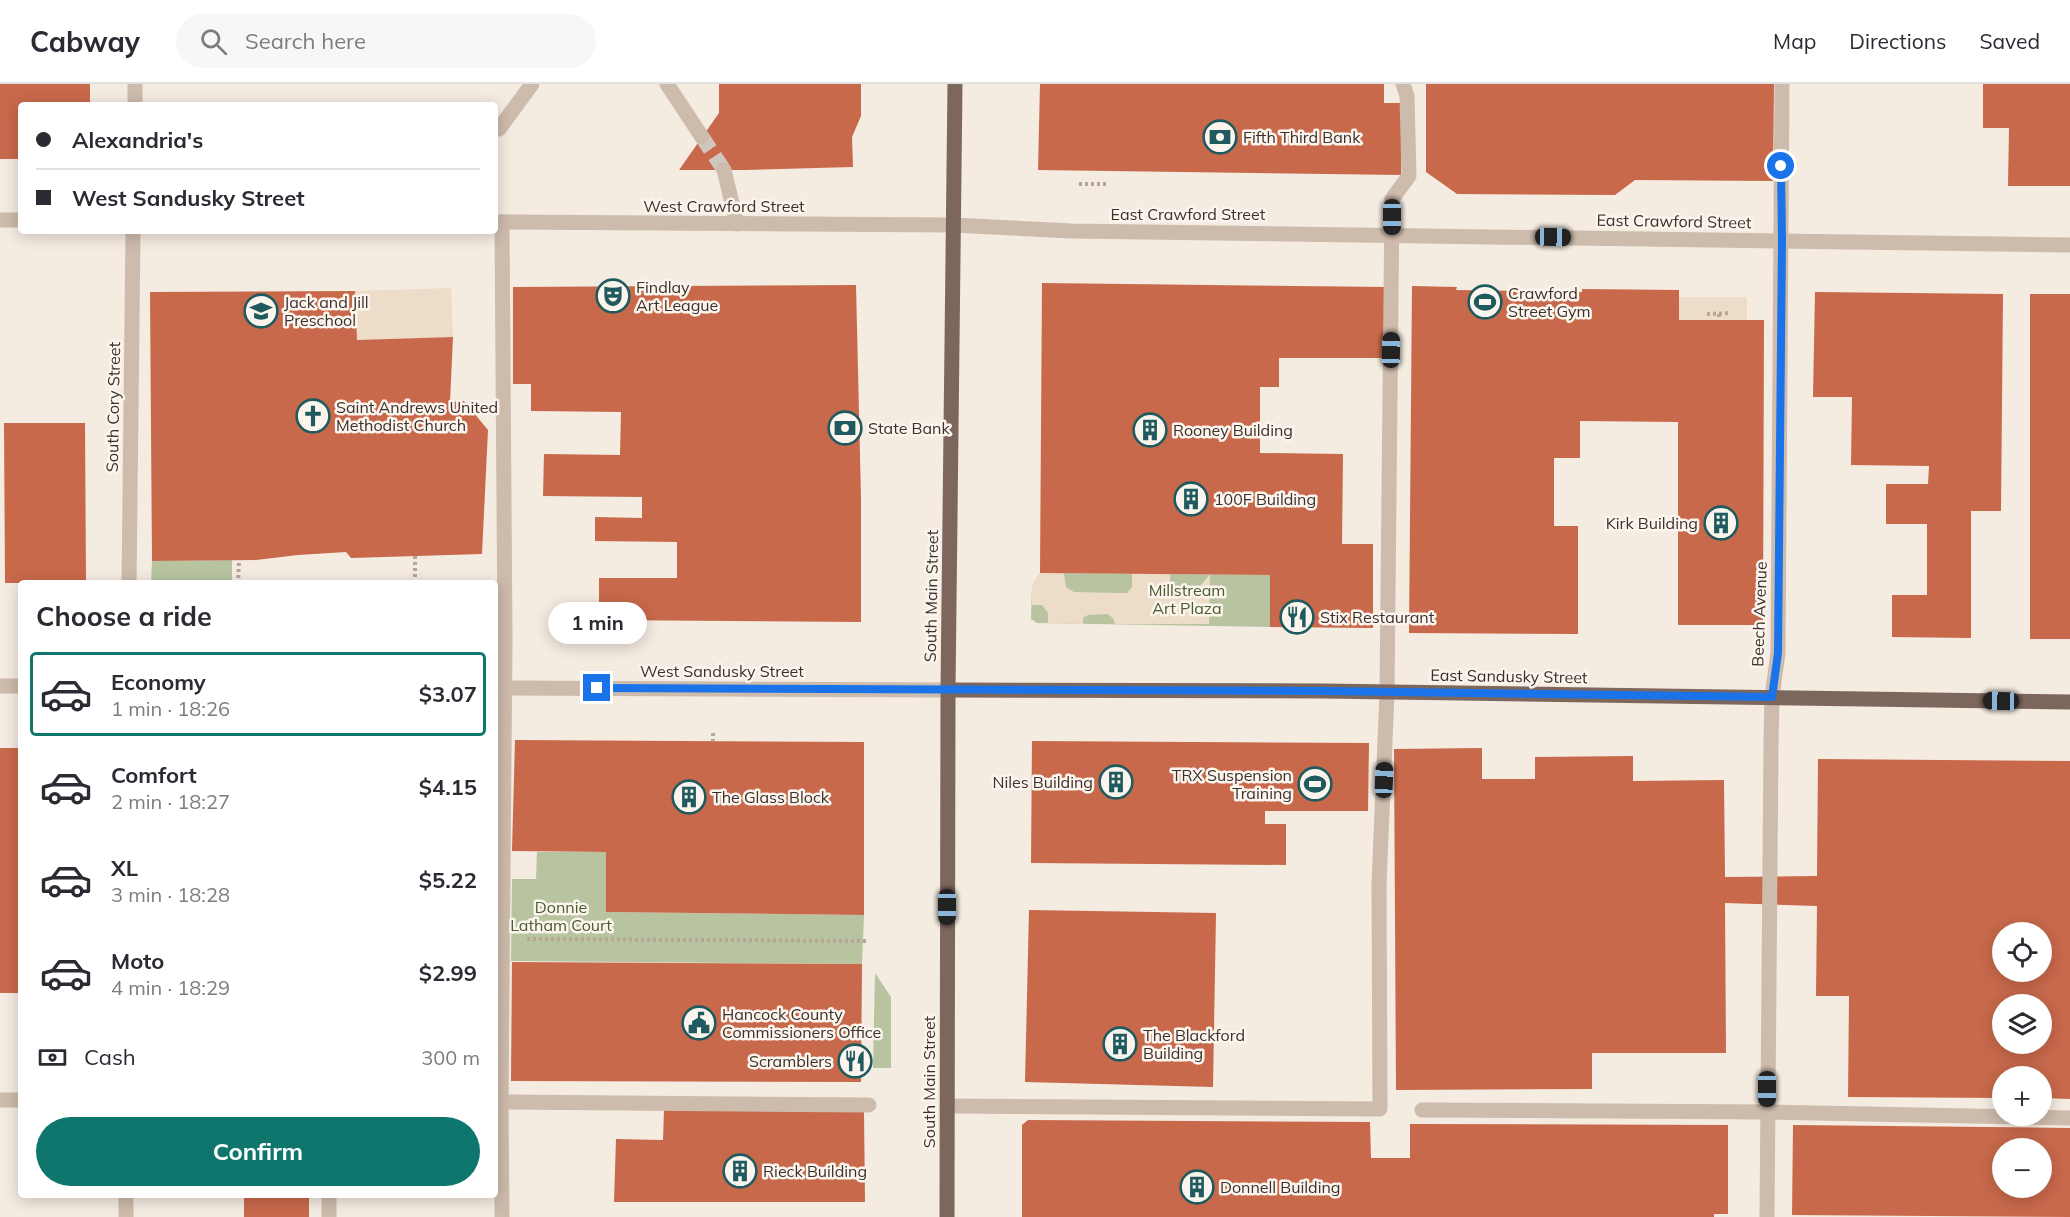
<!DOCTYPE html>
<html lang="en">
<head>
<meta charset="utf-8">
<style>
	:root { --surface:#fff; --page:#f7f7f7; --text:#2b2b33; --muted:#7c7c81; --line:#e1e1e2; --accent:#0f766e }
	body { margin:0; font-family:Mulish,sans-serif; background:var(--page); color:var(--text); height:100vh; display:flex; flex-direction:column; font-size:22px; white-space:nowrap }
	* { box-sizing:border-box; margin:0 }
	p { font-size:20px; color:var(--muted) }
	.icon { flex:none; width:33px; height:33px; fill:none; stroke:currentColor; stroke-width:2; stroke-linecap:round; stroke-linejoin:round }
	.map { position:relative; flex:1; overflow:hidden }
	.drawer { position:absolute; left:18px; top:496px; width:480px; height:618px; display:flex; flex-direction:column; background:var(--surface); border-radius:6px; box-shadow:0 3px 15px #0003 }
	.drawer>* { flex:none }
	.top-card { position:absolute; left:18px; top:18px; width:480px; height:132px; border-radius:6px; box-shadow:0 3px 15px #0003; display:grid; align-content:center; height:132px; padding:0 18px; background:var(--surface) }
	.tools { position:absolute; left:1992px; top:838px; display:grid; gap:12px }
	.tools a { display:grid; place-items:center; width:60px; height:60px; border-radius:50%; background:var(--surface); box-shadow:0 3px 15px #0003; font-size:30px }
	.end { position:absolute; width:27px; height:27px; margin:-14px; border:8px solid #1a73e8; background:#fff; box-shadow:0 0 0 3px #fff }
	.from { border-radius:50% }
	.bubble { position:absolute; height:42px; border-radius:21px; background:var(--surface); box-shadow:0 3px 15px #0003; font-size:20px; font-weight:700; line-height:42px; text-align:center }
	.car { position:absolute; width:18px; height:36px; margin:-18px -9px; border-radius:8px; box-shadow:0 0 4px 2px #0007; background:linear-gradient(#222 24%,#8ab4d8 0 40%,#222 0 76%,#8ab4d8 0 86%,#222 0) }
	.top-card b { display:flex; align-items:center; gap:21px; height:57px; font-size:22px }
	.top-card b+b { border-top:2px solid var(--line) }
	.top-card i { width:15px; height:15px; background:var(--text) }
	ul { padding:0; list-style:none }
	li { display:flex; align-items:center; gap:18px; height:84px; margin:0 12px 9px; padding:0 6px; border:3px solid transparent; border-radius:6px }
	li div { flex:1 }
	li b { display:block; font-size:22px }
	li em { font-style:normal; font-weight:700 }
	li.active { border-color:var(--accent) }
	li>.icon { width:54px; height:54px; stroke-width:1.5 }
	h2 { padding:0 18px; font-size:27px; line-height:72px }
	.pay { display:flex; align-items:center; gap:15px; height:66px; padding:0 18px; font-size:22px }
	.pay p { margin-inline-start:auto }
	.primary-button { display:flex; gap:12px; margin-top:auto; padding:12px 18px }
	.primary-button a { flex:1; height:69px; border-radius:36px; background:var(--accent); color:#fff; font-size:24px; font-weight:700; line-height:69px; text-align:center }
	header { display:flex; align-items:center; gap:36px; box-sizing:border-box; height:84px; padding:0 30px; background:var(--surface); border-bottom:2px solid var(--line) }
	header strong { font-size:28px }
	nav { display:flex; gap:33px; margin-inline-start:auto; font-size:21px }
	.search { width:420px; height:54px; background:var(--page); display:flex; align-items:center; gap:15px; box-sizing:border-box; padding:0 21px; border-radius:33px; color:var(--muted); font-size:22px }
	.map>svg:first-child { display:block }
	.green { fill:#b8c4a0 }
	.plaza { fill:#ecdcc8 }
	.building { fill:#c8694b; fill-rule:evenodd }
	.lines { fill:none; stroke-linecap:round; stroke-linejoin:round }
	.minor-tunnel { stroke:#cfc6bd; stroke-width:15; stroke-dasharray:15 8; stroke-linecap:butt }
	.path { stroke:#b9a596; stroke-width:4; stroke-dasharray:3 3; stroke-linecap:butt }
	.minor { stroke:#cdbbac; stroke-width:15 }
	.major { stroke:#7d675c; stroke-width:15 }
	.route { stroke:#1a73e8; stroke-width:8 }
	.labels { text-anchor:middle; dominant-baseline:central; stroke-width:5; stroke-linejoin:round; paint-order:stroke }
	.poi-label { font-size:16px; fill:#3b302b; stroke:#fbf5ee; text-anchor:start }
	.street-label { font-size:16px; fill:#3b302b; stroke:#fbf5ee }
	.park-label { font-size:16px; fill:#4a5a2e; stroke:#fbf5ee }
</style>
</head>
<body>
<header>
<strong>Cabway</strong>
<div class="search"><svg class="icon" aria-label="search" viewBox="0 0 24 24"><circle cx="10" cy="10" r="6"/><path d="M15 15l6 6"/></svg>Search here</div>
<nav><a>Map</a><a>Directions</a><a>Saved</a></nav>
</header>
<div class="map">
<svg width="2070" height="1133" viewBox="0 0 2070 1133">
	<rect width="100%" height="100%" fill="#f4ebe1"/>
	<!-- green -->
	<g class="green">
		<path d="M232,476v23l-81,1 1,-23z"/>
		<path d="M1040,489l230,2v52l-233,-4 -6,-4 1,-33z"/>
		<path d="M537,768h69v60l258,3 -2,49 -351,-3 1,-82h24z"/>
		<path d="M875,889l16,24v71h-18z"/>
	</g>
	<!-- plaza -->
	<g class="plaza">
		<path d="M451,204l2,49 -96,3 -2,-49z"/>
		<rect x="1679" y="213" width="68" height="23"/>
		<path d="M1040,489h24l2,14 8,5 43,1h10l5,-6v-13h38v19l30,1v-8l10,-12 -1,50h-94l-2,-6 -6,-4 -19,1 -5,3v6l-35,-1v-10l-6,-8h-10v-19z"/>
	</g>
	<!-- building -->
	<g class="building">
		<path d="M0,0h90v21h-69v54h-21z"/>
		<path d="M719,0h142v32l-9,21 1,30 -107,3h-67l40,-57z"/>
		<path d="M1040,0h344v19h17v72l-363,-5z"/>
		<path d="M1426,0h348l-1,97 -138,-1 -20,15 -158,-1 -31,-22z"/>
		<path d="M1983,0h87v102h-62l1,-58h-26z"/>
		<path d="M1042,199l347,4 -1,71h-109v29h-19v66l83,1 -1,90h31v84l-103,-1v-52l-230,-2z"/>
		<path d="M856,201l5,214v123l-262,-2v-42h78v-36l-82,-1v-24l47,1v-21l-99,-1 1,-42 76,1 1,-43 -90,-1v-27h-18v-97z"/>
		<path d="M1412,202l45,1 -1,3 126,2v-3l97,1v30h85l-1,305h-85v-203l-98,-1v37h-26v68h24v108l-169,-1z"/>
		<path d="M355,207l2,49 96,-3 -3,65 14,-1 24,29 -6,124 -131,4 -5,-6 -48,3 -42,5 -104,1 -2,-269z"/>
		<path d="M1815,208l188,2 -2,217h-30v127l-79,-1v-42h35v-71h-41v-40h42l1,-18 -78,-1 1,-68h-39z"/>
		<rect x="2030" y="210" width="40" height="345"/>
		<path d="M4,339h81l1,160h-81z"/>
		<path d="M515,656l349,2v173l-258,-3v-60l-94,-1z"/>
		<path d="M1032,657l337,2 -1,68h-103v13h21v41l-255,-2z"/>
		<rect x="0" y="664" width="21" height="245"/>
		<path d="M1482,664v31h53v-22l98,-1v25l91,-1 1,97 92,-1 1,-117 252,2v338l-28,-1v-21h-40v21l-154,-1 1,-101h-33l1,-90 -92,-3 1,150h-134v36l-196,1 -2,-341zM2002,849h40v39h-40zM2002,921h40v39h-40z"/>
		<path d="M1029,826l187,3 -3,174 -188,-5z"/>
		<path d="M512,878l350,2 -1,118 -350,-1z"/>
		<path d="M664,1026l200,2 1,90h-251l2,-63 47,1z"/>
		<path d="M1028,1036l342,2 1,36h39v-34l318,1v89h-14v3h-692v-92z"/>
		<path d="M1793,1041l277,3v89l-278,-2zM2002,1065h40v39h-40z"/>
		<rect x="244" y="1112" width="65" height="21"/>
	</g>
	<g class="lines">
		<!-- minor-tunnel -->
		<path class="minor-tunnel" d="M702,53l22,33"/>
		<!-- path -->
		<g class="path">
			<path d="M1079,100h30"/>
			<path d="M1707,230l24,-1"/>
			<path d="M1719,230v6"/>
			<path d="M415,472v28"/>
			<path d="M238,500l1,-24"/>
			<path d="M713,649v8"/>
			<path d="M527,855l342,2"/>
		</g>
		<!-- minor -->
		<g class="minor">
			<path d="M135,0v21"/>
			<path d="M667,0l35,53"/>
			<path d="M499,45l33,-45"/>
			<path d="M724,86l13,54"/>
			<path d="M0,136h21"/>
			<path d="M495,138l458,3 118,6 999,14"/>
			<path d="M502,138l3,418 -4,462 1,115"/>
			<path d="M129,500l4,-353"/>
			<path d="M0,602h21"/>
			<path d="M495,604l453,2"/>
			<path d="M0,1016h21"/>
			<path d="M495,1018l374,3"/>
			<path d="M947,1022l433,3 -1,-225 8,-191 5,-494 17,-23 -2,-80 -4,-12"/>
			<path d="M1422,1026l345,2 303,6"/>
			<path d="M329,1112v21"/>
			<path d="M126,1133v-21"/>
			<path d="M1767,1133l4,-474 1,-46 6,-44 4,-569"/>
		</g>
		<!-- major -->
		<g class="major">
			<path d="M948,606l377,1 745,11"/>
			<path d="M947,1133l1,-527 7,-606"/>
		</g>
	</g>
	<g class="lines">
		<!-- route -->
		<path class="route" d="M597,604l728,3 447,6 6,-44 4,-412 -1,-75"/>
	</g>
	<!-- icons -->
	<defs>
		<g id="bank-ring" transform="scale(1.725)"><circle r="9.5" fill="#fbf5ee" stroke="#1f5a5e" stroke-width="1.5"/><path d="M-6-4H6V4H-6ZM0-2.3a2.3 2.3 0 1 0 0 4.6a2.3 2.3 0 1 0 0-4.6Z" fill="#1f5a5e"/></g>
		<g id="theatre-ring" transform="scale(1.725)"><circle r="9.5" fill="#fbf5ee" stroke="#1f5a5e" stroke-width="1.5"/><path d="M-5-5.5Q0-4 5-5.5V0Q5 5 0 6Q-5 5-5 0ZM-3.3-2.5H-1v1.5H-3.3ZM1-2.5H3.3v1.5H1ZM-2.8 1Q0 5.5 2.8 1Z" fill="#1f5a5e"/></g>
		<g id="stadium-ring" transform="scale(1.725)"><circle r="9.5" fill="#fbf5ee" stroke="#1f5a5e" stroke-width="1.5"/><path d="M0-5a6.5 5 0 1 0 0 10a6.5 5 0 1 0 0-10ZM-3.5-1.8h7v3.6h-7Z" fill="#1f5a5e"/></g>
		<g id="school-ring" transform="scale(1.725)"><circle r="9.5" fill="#fbf5ee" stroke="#1f5a5e" stroke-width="1.5"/><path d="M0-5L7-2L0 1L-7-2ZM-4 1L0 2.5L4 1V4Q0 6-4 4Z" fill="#1f5a5e"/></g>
		<g id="church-ring" transform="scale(1.725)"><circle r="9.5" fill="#fbf5ee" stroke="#1f5a5e" stroke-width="1.5"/><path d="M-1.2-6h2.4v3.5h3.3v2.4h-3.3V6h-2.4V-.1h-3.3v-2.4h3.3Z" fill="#1f5a5e"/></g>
		<g id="building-ring" transform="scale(1.725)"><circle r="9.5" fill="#fbf5ee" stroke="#1f5a5e" stroke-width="1.5"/><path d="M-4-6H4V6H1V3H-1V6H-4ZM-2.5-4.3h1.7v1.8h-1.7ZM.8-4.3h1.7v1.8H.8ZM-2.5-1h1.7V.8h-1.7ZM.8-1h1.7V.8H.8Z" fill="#1f5a5e"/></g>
		<g id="restaurant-ring" transform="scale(1.725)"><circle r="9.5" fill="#fbf5ee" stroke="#1f5a5e" stroke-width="1.5"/><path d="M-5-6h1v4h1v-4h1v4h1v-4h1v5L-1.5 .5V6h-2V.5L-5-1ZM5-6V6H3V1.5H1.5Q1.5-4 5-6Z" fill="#1f5a5e"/></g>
		<g id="civic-ring" transform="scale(1.725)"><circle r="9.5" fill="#fbf5ee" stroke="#1f5a5e" stroke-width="1.5"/><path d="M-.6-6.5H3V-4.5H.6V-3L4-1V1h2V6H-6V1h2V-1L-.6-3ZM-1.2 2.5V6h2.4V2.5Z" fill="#1f5a5e"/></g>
	</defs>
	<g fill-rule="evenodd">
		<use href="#bank-ring" x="1220" y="53"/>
		<use href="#theatre-ring" x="613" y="212"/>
		<use href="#stadium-ring" x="1485" y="218"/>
		<use href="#school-ring" x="261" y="227"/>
		<use href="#church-ring" x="313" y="332"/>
		<use href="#bank-ring" x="845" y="344"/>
		<use href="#building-ring" x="1150" y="346"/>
		<use href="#building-ring" x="1191" y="415"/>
		<use href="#building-ring" x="1721" y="439"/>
		<use href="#restaurant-ring" x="1297" y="533"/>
		<use href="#building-ring" x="1116" y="698"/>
		<use href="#stadium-ring" x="1315" y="700"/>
		<use href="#building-ring" x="689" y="713"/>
		<use href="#civic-ring" x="699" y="939"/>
		<use href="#building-ring" x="1120" y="960"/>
		<use href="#restaurant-ring" x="855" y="977"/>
		<use href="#building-ring" x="740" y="1087"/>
		<use href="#building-ring" x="1197" y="1103"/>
	</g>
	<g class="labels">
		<!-- poi labels -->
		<g class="poi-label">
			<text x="1243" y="53">Fifth Third Bank</text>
			<text x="636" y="203">Findlay<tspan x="636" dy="18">Art League</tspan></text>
			<text x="1508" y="209">Crawford<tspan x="1508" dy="18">Street Gym</tspan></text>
			<text x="284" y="218">Jack and Jill<tspan x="284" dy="18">Preschool</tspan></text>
			<text x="336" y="323">Saint Andrews United<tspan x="336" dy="18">Methodist Church</tspan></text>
			<text x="868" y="344">State Bank</text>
			<text x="1173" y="346">Rooney Building</text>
			<text x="1214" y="415">100F Building</text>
			<text x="1698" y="439" text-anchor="end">Kirk Building</text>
			<text x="1320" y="533">Stix Restaurant</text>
			<text x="1292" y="691" text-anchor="end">TRX Suspension<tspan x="1292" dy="18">Training</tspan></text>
			<text x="1093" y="698" text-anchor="end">Niles Building</text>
			<text x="712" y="713">The Glass Block</text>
			<text x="722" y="930">Hancock County<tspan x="722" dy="18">Commissioners Office</tspan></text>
			<text x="1143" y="951">The Blackford<tspan x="1143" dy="18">Building</tspan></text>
			<text x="832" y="977" text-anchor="end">Scramblers</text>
			<text x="763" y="1087">Rieck Building</text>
			<text x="1220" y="1103">Donnell Building</text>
		</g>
		<!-- street labels -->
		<g class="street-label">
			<text x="724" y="122">West Crawford Street</text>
			<text x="1188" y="130">East Crawford Street</text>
			<text transform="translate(1674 137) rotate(1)">East Crawford Street</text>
			<text transform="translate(113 323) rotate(-89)">South Cory Street</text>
			<text transform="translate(931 512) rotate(-89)">South Main Street</text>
			<text transform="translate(1759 530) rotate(-88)">Beech Avenue</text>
			<text x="722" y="587">West Sandusky Street</text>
			<text transform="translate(1509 592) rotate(1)">East Sandusky Street</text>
			<text transform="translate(929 998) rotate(-90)">South Main Street</text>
		</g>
		<!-- park labels -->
		<g class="park-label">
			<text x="1187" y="506">Millstream<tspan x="1187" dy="18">Art Plaza</tspan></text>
			<text x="561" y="823">Donnie<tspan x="561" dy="18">Latham Court</tspan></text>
		</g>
	</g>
</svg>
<div class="tools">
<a><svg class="icon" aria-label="locate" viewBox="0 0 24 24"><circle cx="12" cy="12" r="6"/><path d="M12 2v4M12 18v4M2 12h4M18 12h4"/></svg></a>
<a><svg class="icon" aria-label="layers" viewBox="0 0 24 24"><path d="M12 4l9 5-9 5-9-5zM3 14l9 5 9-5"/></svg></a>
<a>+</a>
<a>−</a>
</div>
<i class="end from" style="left:1781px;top:82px"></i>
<i class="end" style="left:597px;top:604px"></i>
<div class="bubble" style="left:548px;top:518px;width:99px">1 min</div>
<i class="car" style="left:1392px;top:133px;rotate:180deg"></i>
<i class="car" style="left:1553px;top:153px;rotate:91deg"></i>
<i class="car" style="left:1391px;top:266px;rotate:1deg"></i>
<i class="car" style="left:2001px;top:617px;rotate:271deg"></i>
<i class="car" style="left:1384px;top:696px;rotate:2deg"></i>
<i class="car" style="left:947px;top:823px;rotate:180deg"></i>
<i class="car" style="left:1767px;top:1005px;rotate:180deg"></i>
<div class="top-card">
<b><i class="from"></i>Alexandria's</b>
<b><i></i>West Sandusky Street</b>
</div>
<section class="drawer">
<h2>Choose a ride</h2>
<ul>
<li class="active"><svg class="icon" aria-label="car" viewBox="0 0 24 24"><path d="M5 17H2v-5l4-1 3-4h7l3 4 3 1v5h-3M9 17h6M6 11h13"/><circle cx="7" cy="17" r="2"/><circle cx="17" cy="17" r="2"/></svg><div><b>Economy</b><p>1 min · 18:26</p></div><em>$3.07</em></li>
<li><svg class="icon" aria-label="car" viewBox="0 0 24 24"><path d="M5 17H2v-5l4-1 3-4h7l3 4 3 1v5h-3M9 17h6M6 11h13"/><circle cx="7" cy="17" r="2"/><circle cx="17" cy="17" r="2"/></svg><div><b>Comfort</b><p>2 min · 18:27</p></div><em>$4.15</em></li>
<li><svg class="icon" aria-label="car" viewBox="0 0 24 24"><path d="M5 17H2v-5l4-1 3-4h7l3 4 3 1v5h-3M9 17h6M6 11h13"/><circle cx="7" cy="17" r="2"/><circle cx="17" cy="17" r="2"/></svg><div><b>XL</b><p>3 min · 18:28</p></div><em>$5.22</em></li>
<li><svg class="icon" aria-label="car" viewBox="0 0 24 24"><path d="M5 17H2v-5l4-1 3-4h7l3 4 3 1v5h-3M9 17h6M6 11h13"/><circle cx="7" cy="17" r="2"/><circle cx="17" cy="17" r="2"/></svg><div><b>Moto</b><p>4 min · 18:29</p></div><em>$2.99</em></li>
</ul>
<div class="pay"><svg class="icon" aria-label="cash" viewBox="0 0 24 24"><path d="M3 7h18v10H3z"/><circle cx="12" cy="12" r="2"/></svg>Cash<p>300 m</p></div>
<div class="primary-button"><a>Confirm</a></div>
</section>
</div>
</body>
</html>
